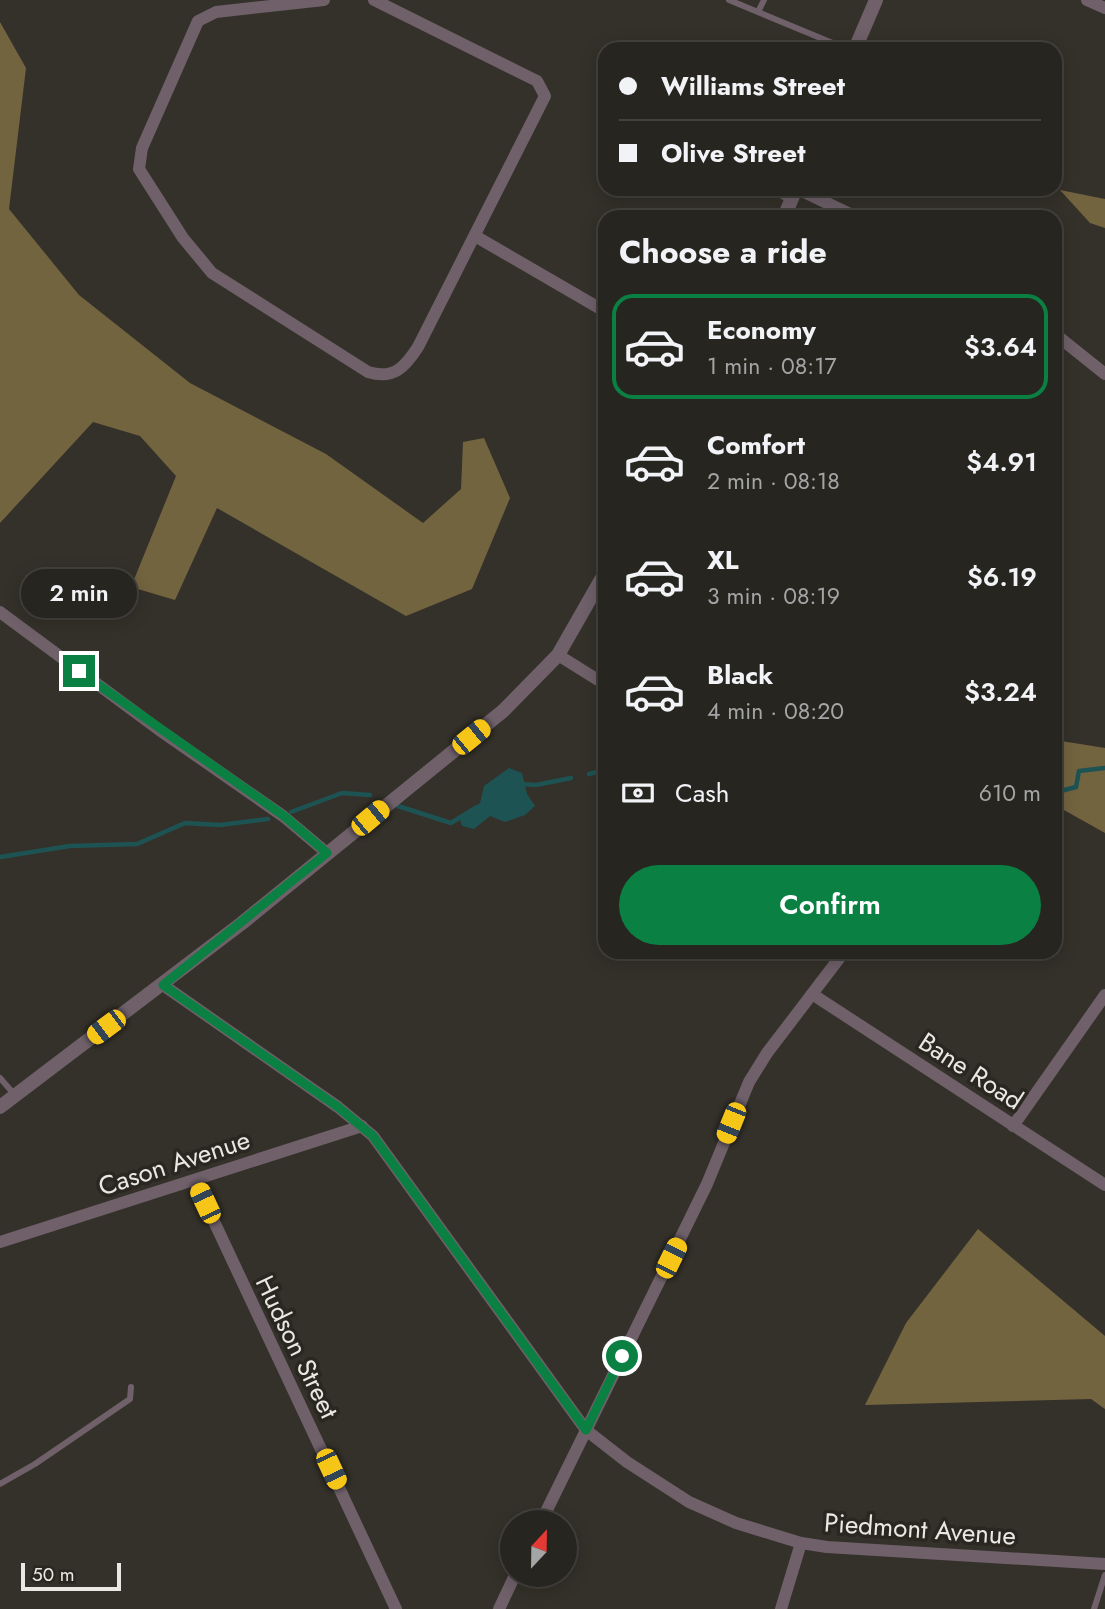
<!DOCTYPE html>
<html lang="en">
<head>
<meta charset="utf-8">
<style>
	:root { --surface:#272520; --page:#33312d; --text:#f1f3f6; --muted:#a4a5a5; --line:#43423e; --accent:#0b8043 }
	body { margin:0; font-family:Jost,sans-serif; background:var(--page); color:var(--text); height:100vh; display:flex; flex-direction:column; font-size:26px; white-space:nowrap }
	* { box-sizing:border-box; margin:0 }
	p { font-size:23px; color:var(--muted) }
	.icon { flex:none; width:38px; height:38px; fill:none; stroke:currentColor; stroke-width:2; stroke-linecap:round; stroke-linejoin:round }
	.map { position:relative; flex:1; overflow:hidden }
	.drawer { position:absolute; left:598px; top:210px; width:464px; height:749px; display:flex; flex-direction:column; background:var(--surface); border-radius:21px; box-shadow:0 4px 18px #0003,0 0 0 2px var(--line) }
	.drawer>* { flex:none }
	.hud { position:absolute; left:598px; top:42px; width:464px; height:154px; border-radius:21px; box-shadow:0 4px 18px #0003,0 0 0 2px var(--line); display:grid; align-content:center; height:154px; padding:0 21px; background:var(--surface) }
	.needle { width:46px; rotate:22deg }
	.fabs { position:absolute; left:500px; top:1510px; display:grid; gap:14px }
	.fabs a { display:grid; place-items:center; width:77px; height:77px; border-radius:50%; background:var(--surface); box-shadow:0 4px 18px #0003,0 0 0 2px var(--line); font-size:35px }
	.scale { position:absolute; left:21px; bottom:18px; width:100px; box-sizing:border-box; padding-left:7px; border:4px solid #eae8e3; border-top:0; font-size:19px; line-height:24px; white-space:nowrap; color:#eae8e3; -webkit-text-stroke:5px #2a2720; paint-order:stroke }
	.end { position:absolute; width:32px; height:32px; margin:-16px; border:9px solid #0b8043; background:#fff; box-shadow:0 0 0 4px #fff }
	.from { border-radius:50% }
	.bubble { position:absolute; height:49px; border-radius:24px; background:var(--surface); box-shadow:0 4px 18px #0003,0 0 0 2px var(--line); font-size:23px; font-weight:600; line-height:49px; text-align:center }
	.car { position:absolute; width:21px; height:42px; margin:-21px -10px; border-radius:9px; box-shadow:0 0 5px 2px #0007; background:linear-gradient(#f5c518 24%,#345 0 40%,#f5c518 0 76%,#345 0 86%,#f5c518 0) }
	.hud b { display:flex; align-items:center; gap:24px; height:66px; font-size:26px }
	.hud b+b { border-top:2px solid var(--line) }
	.hud i { width:18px; height:18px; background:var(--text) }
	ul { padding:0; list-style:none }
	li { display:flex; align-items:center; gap:21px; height:105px; margin:0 14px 10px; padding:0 7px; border:4px solid transparent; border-radius:21px }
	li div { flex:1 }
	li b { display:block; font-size:26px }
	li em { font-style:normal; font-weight:600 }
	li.current { border-color:var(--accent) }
	li>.icon { width:63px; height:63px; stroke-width:1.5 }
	h2 { padding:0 21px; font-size:32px; line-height:84px }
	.pay { display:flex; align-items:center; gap:18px; height:77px; padding:0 21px; font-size:26px }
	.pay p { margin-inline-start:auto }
	.button { display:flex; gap:14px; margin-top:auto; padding:14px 21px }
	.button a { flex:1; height:80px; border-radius:42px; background:var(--accent); color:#fff; font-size:28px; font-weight:600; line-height:80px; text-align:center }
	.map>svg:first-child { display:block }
	.forest { fill:#736440 }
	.water { fill:#1e5353 }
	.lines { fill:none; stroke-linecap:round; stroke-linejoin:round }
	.stream { stroke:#1e5353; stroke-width:4.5 }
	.service { stroke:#6f606a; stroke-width:6 }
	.minor { stroke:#6f606a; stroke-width:12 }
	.tertiary { stroke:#6f606a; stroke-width:14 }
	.route { stroke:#0b8043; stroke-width:9 }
	.labels { text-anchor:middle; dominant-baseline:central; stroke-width:7; stroke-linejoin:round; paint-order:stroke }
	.street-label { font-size:26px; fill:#eae8e3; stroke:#2a2720 }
</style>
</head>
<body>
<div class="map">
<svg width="1105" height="1609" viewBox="0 0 1105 1609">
	<rect width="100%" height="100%" fill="#34312a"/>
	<!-- forest -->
	<g class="forest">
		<path d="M0,22l26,46 -17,141 70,86 111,88 136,71 97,69 38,-34 2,-47 21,-4 26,60 -38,91 -66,27 -189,-108 -42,92 -44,-13 45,-111 -36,-40 -47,-14 -93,101z"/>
		<path d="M1060,190l45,9v29l-15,-5z"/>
		<path d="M1055,740l50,8v85l-50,-28z"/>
		<path d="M978,1229l127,107v73l-14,-10 -226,6 41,-82z"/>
	</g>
	<!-- water -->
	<path class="water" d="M509,768l13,5 5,21 8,12 -10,9 -20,7 -15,-6 -16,13 -12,-3 -2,-7 20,-16 4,-17z"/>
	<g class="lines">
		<!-- stream -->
		<g class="stream">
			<path d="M589,774l8,-2 9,-12"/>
			<path d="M520,784l16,1 35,-7"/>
			<path d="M1055,789l2,3 19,-5 3,-16 26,-3"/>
			<path d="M398,806l53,17 26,-16"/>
			<path d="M291,812l51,-19 28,2"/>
			<path d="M0,857l70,-11 67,-2 48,-21 35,2 48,-6"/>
		</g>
		<!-- service -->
		<g class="service">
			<path d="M729,0l118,49"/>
			<path d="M758,12l6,-12"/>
			<path d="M770,189l19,11"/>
			<path d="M0,1078l14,16"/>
			<path d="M0,1484l35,-20 95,-65 1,-12"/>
			<path d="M1094,1609l11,-34"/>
		</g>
		<!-- minor -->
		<g class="minor">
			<path d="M324,0l-108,12 -18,9 -56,127 -3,21 44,69 29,35 156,99c26,8 37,-5 50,-25l127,-251 -8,-15 -163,-81"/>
			<path d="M1087,0l18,8"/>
			<path d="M798,189l58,28"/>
			<path d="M475,236l131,76"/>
			<path d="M1055,334l50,40"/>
			<path d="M0,612l158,117 125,87 44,37"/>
			<path d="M558,655l48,30"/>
			<path d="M163,985l175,122 35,29 213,294 41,32 62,40 47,21 65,20 26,4 278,17"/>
			<path d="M812,994l293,191"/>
			<path d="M1013,1126l92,-131"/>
			<path d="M195,1181l201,428"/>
			<path d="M0,1242l362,-116"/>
			<path d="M541,1522l166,-338 42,-102 18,-29 77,-101"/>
			<path d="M499,1609l16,-34"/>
			<path d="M781,1609l20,-66"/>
		</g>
		<!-- tertiary -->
		<g class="tertiary">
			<path d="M855,49l21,-49"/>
			<path d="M784,217l12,-28"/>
			<path d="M0,1107l242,-184 261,-212 55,-56 48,-84"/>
		</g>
	</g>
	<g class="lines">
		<!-- route -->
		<path class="route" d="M79,671l205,145 43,37 -164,132 175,122 35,29 213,294 36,-74"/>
	</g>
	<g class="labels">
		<!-- street labels -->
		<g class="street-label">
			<text transform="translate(971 1071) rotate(33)">Bane Road</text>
			<text transform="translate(174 1163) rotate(-18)">Cason Avenue</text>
			<text transform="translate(297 1347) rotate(64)">Hudson Street</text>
			<text transform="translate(920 1529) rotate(4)">Piedmont Avenue</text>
		</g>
	</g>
</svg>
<div class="fabs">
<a><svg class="needle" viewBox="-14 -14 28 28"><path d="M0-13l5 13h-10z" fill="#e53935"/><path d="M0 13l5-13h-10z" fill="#a4a5a5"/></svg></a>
</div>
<div class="scale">50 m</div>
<i class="end from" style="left:622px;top:1356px"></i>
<i class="end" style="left:79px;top:671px"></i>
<div class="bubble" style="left:21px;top:569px;width:116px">2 min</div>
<i class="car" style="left:471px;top:737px;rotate:51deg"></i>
<i class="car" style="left:370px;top:818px;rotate:50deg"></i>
<i class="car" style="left:106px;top:1027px;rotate:233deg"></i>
<i class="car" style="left:731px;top:1123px;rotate:202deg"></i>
<i class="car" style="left:205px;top:1203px;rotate:335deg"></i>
<i class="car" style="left:671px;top:1258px;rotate:26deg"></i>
<i class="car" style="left:331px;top:1469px;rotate:155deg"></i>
<div class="hud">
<b><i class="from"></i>Williams Street</b>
<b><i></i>Olive Street</b>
</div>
<section class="drawer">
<h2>Choose a ride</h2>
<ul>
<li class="current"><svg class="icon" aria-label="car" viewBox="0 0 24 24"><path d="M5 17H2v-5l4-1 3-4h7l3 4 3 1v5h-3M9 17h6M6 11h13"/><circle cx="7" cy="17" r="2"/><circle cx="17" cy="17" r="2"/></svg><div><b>Economy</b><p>1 min · 08:17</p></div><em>$3.64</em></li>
<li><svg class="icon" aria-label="car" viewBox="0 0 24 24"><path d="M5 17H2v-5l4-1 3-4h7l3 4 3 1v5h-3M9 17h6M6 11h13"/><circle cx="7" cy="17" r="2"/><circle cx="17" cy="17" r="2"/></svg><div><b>Comfort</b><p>2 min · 08:18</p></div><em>$4.91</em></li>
<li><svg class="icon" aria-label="car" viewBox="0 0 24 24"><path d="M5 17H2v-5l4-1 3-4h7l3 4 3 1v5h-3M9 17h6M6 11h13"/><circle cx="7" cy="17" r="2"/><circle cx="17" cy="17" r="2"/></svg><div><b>XL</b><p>3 min · 08:19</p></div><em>$6.19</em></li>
<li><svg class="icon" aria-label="car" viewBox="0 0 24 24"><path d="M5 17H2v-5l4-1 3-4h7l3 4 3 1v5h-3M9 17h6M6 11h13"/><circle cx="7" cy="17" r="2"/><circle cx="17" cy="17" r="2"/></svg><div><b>Black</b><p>4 min · 08:20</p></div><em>$3.24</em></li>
</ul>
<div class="pay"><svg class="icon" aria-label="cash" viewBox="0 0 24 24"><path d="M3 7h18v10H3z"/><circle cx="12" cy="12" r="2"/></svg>Cash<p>610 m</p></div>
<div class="button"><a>Confirm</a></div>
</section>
</div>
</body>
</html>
